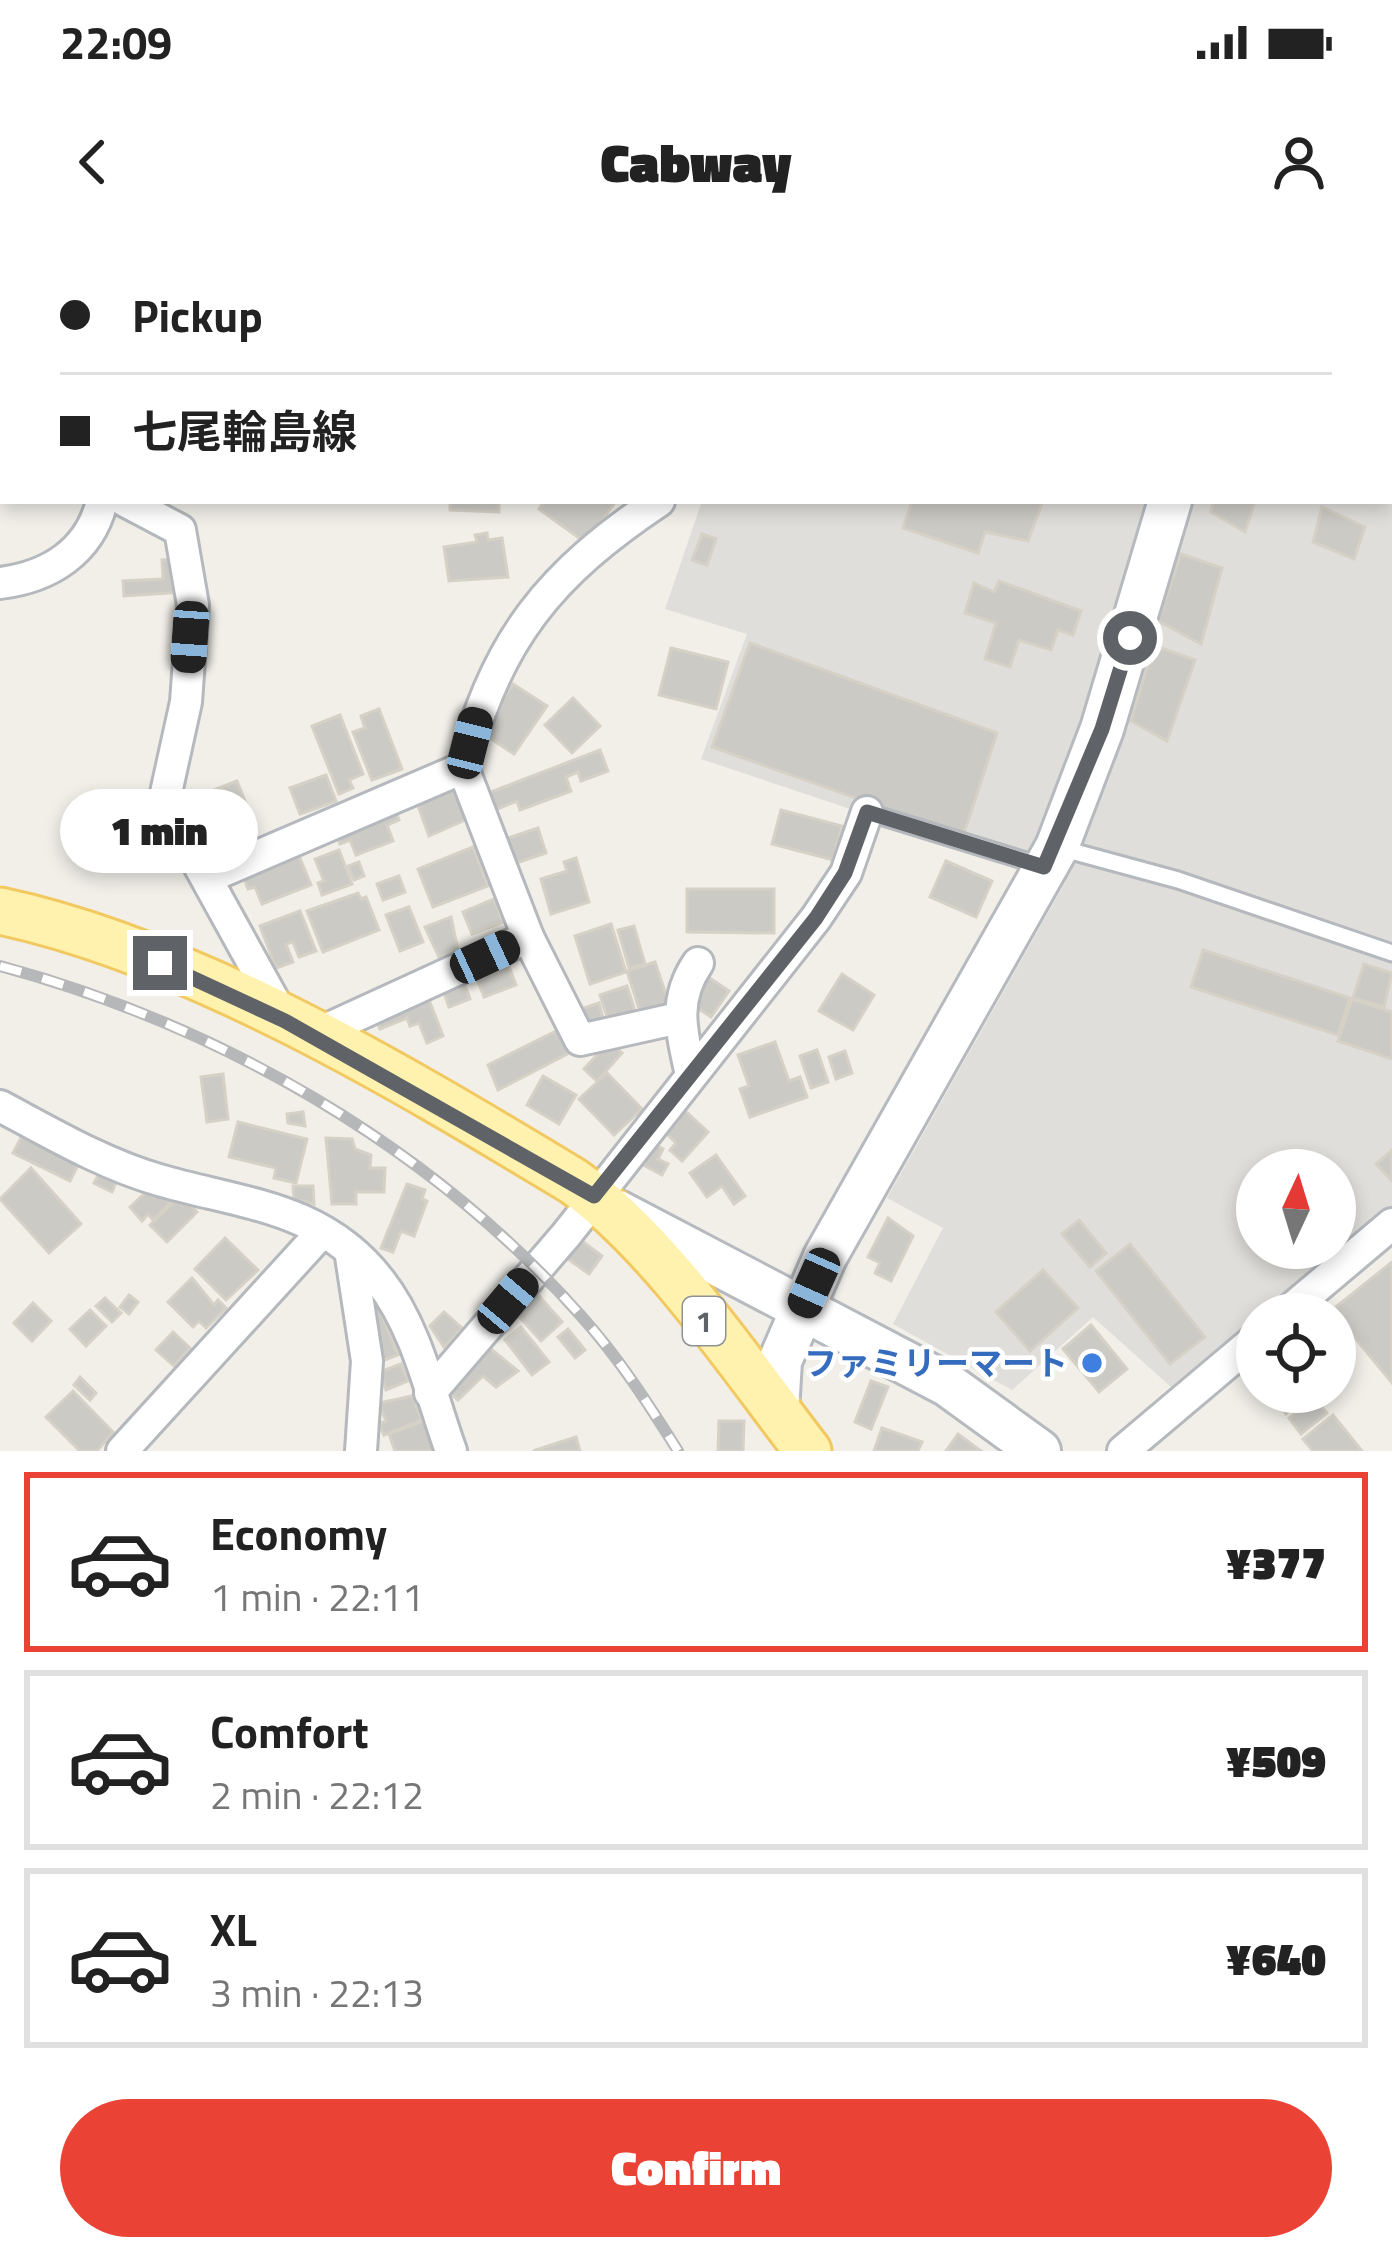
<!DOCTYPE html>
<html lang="en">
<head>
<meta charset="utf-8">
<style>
	:root { --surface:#fff; --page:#f6f6f6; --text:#222; --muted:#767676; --line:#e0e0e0; --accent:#ea4335 }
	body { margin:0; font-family:"Titillium Web","Noto Sans JP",sans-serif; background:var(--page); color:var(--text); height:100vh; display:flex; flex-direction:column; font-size:45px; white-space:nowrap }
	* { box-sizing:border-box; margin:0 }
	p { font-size:39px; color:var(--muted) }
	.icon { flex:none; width:66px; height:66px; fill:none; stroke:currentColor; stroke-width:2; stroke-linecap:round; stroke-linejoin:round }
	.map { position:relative; height:1211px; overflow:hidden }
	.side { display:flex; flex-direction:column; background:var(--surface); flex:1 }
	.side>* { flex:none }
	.hud { position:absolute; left:0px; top:0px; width:1392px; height:264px; box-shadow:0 6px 18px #0003; display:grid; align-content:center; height:264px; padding:0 60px; background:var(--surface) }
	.needle { width:78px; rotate:4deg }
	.controls { position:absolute; left:1236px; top:909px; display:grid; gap:24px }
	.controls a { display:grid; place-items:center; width:120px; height:120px; border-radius:50%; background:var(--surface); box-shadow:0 6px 18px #0003; font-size:60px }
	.end { position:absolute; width:54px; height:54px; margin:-27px; border:15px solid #5f6368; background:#fff; box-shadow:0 0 0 6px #fff }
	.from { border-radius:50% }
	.bubble { position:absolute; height:84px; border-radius:42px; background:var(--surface); box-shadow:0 6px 18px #0003; font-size:39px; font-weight:800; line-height:84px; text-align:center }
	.car { position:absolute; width:36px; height:72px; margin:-36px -18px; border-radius:15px; box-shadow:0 0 9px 3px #0007; background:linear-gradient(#222 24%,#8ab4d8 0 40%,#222 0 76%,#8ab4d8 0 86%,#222 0) }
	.hud b { display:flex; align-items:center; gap:42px; height:114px; font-size:45px }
	.hud b+b { border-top:3px solid var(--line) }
	.hud i { width:30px; height:30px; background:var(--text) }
	ul { padding:21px 0 0; list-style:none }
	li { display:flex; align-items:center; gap:36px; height:180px; margin:0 24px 18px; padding:0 36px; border:6px solid var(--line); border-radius:0px }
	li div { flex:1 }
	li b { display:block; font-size:45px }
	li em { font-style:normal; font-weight:800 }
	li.selected { border-color:var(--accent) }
	li>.icon { width:108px; height:108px; stroke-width:1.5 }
	.cta { display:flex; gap:24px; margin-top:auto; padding:24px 60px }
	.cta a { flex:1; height:138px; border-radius:72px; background:var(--accent); color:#fff; font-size:48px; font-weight:800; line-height:138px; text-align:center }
	.status { display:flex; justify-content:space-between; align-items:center; height:84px; padding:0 60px; background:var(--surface); direction:ltr }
	.status svg { height:33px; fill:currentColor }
	header { display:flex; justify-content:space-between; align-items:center; height:156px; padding:0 60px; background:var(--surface); font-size:54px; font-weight:800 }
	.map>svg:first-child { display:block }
	.industrial { fill:#e0deda; fill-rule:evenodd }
	.green { fill:#c5e8c5 }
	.building { fill:#cccac5; stroke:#d6d1c6; stroke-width:3 }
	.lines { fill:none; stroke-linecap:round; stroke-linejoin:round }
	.lane-casing { stroke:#b5b8bc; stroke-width:21 }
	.street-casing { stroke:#b5b8bc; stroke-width:36 }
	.secondary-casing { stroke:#b6babf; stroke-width:48 }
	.primary-casing { stroke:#f2c960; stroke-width:51 }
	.lane { stroke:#fff; stroke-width:15 }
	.street { stroke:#fff; stroke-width:30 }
	.secondary { stroke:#fff; stroke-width:42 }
	.primary { stroke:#fff2af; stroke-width:45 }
	.rail-casing { stroke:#b6b7b8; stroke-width:12 }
	.rail { stroke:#fff; stroke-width:8; stroke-dasharray:22; stroke-linecap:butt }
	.route { stroke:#5f6368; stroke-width:15 }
	.shop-dot { fill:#3f7fe0; stroke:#fff; stroke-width:4.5 }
	.labels { text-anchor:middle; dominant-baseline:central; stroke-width:9; stroke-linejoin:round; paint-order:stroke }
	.shield { fill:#fff; stroke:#8f9295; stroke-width:3 }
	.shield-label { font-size:30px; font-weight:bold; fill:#5f6368 }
	.shop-label { font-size:33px; font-weight:bold; fill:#366cbe; stroke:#fff; text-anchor:end }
</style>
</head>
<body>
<div class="status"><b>22:09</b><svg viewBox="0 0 49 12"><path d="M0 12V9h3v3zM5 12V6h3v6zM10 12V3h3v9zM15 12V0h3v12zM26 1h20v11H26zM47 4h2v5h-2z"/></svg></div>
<header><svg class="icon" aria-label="back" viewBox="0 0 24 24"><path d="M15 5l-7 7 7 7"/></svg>Cabway<svg class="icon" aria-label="person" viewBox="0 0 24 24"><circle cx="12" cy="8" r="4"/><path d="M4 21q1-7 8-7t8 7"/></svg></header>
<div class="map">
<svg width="1392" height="1211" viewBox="0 0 1392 1211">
	<rect width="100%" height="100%" fill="#f1efe8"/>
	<!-- industrial -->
	<path class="industrial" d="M790,0h602v969l-221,178 -78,-70 -81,73 -119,-66 50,-96 -56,-30 179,-317 -365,-122 46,-125 -82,-25 37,-108h687v-258zM1257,930h78v78h-78z"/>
	<!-- green -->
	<path class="green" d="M0,0h252l-249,3 -3,122z"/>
	<!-- building -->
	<g class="building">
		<path d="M833,0h350l-350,3z"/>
		<path d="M450,261h49v11l-49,-2z"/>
		<path d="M544,261h72l-30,42 -47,-34z"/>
		<path d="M912,261h131l-15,40 -43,-9 -7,21 -75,-25z"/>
		<path d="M1213,261h42l-10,31 -34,-20z"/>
		<path d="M1322,267l43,20 -11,32 -41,-17z"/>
		<path d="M487,293l1,7 14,-2 6,39 -59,4 -5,-34 33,-5 -2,-7z"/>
		<path d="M702,294l14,5 -9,26 -15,-5z"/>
		<path d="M1181,314l41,14 -21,76 -43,-23z"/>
		<path d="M182,319l2,33 -60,4 -1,-15 40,-2 -1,-19z"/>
		<path d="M999,341l82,30 -8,24 -15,-5 -7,20 -32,-10 -9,27 -25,-8 11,-36 -31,-10 9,-30 20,9z"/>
		<path d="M750,403l247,90 -34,103 -251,-89z"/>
		<path d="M1153,405l42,15 -28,81 -36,-20z"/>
		<path d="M671,408l57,14 -12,47 -57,-14z"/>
		<path d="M513,444l34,22 -33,48 -33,-22z"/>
		<path d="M573,458l27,28 -28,27 -27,-28z"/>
		<path d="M379,469l23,60 -30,11 -19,-48 12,-4 -4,-12z"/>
		<path d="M340,475l23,59 -14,6 4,8 -14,6 -27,-68z"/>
		<path d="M600,510l8,21 -27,10 -3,-9 -12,5 5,14 -51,19 -3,-9 -22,9 -7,-17z"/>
		<path d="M326,535l10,26 -36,13 -10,-26z"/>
		<path d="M237,541l16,40 -26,9 -5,-14 -19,7 -10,-25z"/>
		<path d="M461,546l11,31 -43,19 -12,-33z"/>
		<path d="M392,562l7,18 -12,5 6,16 -37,14 -6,-15 -10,4 -7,-19z"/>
		<path d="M781,570l61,16 -9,34 -61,-16z"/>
		<path d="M538,588l8,25 -30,10 -8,-25z"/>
		<path d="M295,606l16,39 -49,19 -7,-17 -7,2 -8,-22z"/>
		<path d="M473,607l15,39 -55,21 -15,-38z"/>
		<path d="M339,610l13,34 -30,11 -4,-12 6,-2 -9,-22z"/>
		<path d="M576,618l13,44 -38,12 -10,-35 26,-8 -3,-9z"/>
		<path d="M946,621l46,20 -16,36 -46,-20z"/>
		<path d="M359,622l5,14 -10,4 -6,-14z"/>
		<path d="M399,636l6,16 -22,8 -6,-16z"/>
		<path d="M687,649h87v44l-87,-1z"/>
		<path d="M358,653l3,6 5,-2 13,33 -56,22 -16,-41z"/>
		<path d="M494,659l9,23 -31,12 -9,-22z"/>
		<path d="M409,667l14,35 -23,9 -14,-36z"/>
		<path d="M300,671l16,40 -17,6 -6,-15 -7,2 7,18 -17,6 -16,-42z"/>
		<path d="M451,677l7,33 -19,7 -14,-30z"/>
		<path d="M611,684l15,48 -36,12 -15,-48z"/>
		<path d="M634,686l11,38 -16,4 -11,-38z"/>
		<path d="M1203,710l147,48 -12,37 -147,-48z"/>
		<path d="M506,719l10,26 -32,12 -10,-26z"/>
		<path d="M655,722l17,50 -29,9 -16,-50z"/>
		<path d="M1364,724l28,9 -8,34 -31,-9z"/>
		<path d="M842,734l32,21 -21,35 -34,-19z"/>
		<path d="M461,735l9,24 -21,8 -9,-25z"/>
		<path d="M705,735l24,16 -18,26 -24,-16z"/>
		<path d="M627,746l12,37 -27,9 -12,-37z"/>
		<path d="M424,747l19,49 -16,7 -8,-20 -9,3 -3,-8 -27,11 -8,-21z"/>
		<path d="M1352,759l40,13v47l-54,-18z"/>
		<path d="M599,763l4,15 -20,6 -5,-14z"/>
		<path d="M562,788l9,24 -73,38 -10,-25z"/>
		<path d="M609,802l13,11 -25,28 -13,-12z"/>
		<path d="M775,802l14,39 11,-4 7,20 -57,20 -10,-28 9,-3 -11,-31z"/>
		<path d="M817,810l11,32 -17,6 -11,-32z"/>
		<path d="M845,811l7,22 -16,6 -7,-22z"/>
		<path d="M607,833l35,36 -28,26 -35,-36z"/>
		<path d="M223,834l5,45 -21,3 -6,-45z"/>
		<path d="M543,836l33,19 -17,29 -32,-19z"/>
		<path d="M679,865l29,27 -26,29 -12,-11 6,-7 -17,-17z"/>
		<path d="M303,872l2,14 -17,-3 -1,-9z"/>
		<path d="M238,882l69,17 -11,44 -22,-5 2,-10 -47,-11z"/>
		<path d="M24,892l57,27 -11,22 -57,-28z"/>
		<path d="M326,898l26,1 3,10 16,6 -1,13h15l-1,24h-28v12h-24z"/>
		<path d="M643,899l20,10 -5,10 10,5 -6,11 -30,-16z"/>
		<path d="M1392,910v31l-16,-17z"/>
		<path d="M716,915l29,41 -11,8 -12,-18 -15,11 -17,-24z"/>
		<path d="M31,928l50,56 -32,29 -49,-54z"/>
		<path d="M100,932l17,8 -5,12 -18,-9z"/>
		<path d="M407,944l18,6 -3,9 5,2 -13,35 -13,-5 -8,21 -12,-4z"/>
		<path d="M293,946h20l1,18 -20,-5z"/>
		<path d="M147,951l7,6 6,-5 10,11 -17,17 -5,-6 -6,7 -12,-14z"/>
		<path d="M181,955l16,17 -30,30 -17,-17z"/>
		<path d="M888,978l25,18 -22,45 -16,-8 5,-10 -12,-6z"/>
		<path d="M1079,980l27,33 -16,14 -28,-33z"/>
		<path d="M225,998l33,32 -32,30 -31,-31z"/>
		<path d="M578,998l24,18 -13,18 -24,-17z"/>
		<path d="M1130,1004l75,93 -35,27 -74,-93z"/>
		<path d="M1392,1022v121l-60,-73z"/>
		<path d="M1043,1030l35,38 -48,43 -34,-39z"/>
		<path d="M192,1038l22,27 4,-5 8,8 -20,20 -7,-7 -6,6 -25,-25z"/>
		<path d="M533,1049l29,33 -21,19 -29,-32z"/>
		<path d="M373,1052l25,63 -16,6 -16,-66z"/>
		<path d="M129,1055l9,7 -9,12 -9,-7z"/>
		<path d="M105,1058l16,15 -9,9 -16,-16z"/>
		<path d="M33,1063l18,18 -19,20 -18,-18z"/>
		<path d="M90,1070l16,16 -20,20 -16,-17z"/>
		<path d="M444,1072l18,16 -18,19 -14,-21z"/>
		<path d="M1091,1085l36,44 -28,23 -36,-43z"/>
		<path d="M521,1087l28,35 -17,13 -27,-35z"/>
		<path d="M568,1089l17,21 -10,8 -17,-21z"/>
		<path d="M173,1092l17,16 -16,18 -18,-16z"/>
		<path d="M486,1105l32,26 -22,16 -13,-11 -25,24 -11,-9z"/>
		<path d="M401,1124l7,17 -22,9 -6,-18z"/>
		<path d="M80,1137l16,16 -6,7 -16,-15z"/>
		<path d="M871,1141l17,6 -17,42 -16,-7z"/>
		<path d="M73,1151l40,41 -16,19h-17l-34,-34z"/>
		<path d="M1268,1152h40l2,2 -24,20z"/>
		<path d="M412,1156l10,24 -38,15 -5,-11 7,-3 -7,-18z"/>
		<path d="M1314,1158l13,15 -26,21 -12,-16z"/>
		<path d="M1333,1175l29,36h-49l-10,-12z"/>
		<path d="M426,1180l10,31h-41l-6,-17z"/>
		<path d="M719,1181h25l-1,30h-25z"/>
		<path d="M882,1188l40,14 -4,9h-44z"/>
		<path d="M958,1194l23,17h-35z"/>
		<path d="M576,1197l4,14h-47z"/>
	</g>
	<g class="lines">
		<!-- lane casing -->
		<g class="lane-casing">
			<g id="lane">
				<path d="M867,572l175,54"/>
				<path d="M1060,608l118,32 214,73"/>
			</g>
		</g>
		<!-- street casing -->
		<g class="street-casing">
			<g id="street">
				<path d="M9,0l1,3"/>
				<path d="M482,3l5,-3"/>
				<path d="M125,261l55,29 13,75 -7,97 -22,100 121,219"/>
				<path d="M0,343c49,-6 90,-31 102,-82"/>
				<path d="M463,528c32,-128 88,-195 196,-267"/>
				<path d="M209,637l254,-109 65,169 -216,99"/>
				<path d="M528,697l52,103 99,-22"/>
				<path d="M691,835c-9,-42 -19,-74 7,-112"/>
				<path d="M0,866c51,27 103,58 159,74 82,24 163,26 221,101 37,47 51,115 71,170"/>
				<path d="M350,1010l17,111 -6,90"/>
				<path d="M1285,1074l107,-90"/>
				<path d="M430,1153l136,-158 250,-317 30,-45 21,-61"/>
				<path d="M122,1211l200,-219"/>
				<path d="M1123,1211l134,-113"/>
			</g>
		</g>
		<!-- secondary casing -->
		<g class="secondary-casing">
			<g id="secondary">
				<path d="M1247,3l1,-3"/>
				<path d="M618,972l330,173 91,66"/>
				<path d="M777,1171l3,-50 45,-104 232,-410 45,-118 68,-228"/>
			</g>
		</g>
		<!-- primary casing -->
		<g class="primary-casing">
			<path id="primary" d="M0,671c193,41 404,168 573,270 87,62 169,185 235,270"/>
		</g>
		<!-- lane -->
		<use href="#lane" class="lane"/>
		<!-- street -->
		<use href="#street" class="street"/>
		<!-- secondary -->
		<use href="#secondary" class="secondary"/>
		<!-- primary -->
		<use href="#primary" class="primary"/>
		<!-- rail casing -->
		<g class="rail-casing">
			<path id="rail" d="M0,726c219,59 431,180 582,351 37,41 67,88 96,134"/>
		</g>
		<!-- rail -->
		<use href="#rail" class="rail"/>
	</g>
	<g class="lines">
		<!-- route -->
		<path class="route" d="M160,723l125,58 309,175 222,-278 29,-45 22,-61 177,55 58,-138 28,-91"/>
	</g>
	<!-- markers -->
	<circle class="shop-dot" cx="1092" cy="1123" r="12"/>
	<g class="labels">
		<!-- shield labels -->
		<rect class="shield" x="683" y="1057" width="42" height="48" rx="9"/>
		<g class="shield-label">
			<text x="704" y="1081">1</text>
		</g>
		<!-- shop labels -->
		<g class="shop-label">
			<text x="1068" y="1123">ファミリーマート</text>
		</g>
	</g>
</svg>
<div class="controls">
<a><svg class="needle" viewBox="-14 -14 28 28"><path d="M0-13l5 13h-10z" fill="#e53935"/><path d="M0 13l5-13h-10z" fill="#767676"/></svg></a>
<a><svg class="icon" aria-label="locate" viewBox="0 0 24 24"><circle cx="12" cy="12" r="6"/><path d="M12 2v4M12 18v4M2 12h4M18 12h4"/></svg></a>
</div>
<i class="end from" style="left:1130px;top:398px"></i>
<i class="end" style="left:160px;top:723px"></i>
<div class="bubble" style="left:60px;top:549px;width:198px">1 min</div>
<i class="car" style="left:190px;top:397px;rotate:184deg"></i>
<i class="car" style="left:470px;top:503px;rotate:14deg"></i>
<i class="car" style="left:485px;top:717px;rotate:65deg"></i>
<i class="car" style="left:814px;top:1043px;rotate:204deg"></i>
<i class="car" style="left:508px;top:1061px;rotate:40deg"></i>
<div class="hud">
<b><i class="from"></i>Pickup</b>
<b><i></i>七尾輪島線</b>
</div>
</div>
<section class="side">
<ul>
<li class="selected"><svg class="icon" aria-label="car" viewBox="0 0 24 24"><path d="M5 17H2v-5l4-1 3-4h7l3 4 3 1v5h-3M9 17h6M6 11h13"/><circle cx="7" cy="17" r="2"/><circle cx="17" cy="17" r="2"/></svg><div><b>Economy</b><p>1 min · 22:11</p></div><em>¥377</em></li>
<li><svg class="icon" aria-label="car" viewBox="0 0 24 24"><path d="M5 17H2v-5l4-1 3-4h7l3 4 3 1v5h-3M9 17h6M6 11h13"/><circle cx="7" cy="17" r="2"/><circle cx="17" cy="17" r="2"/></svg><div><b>Comfort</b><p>2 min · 22:12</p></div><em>¥509</em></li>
<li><svg class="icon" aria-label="car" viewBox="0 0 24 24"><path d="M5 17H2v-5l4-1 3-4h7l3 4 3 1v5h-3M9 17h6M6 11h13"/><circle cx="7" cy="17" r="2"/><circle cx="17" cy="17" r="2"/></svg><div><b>XL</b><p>3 min · 22:13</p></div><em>¥640</em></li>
</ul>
<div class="cta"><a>Confirm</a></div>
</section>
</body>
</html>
